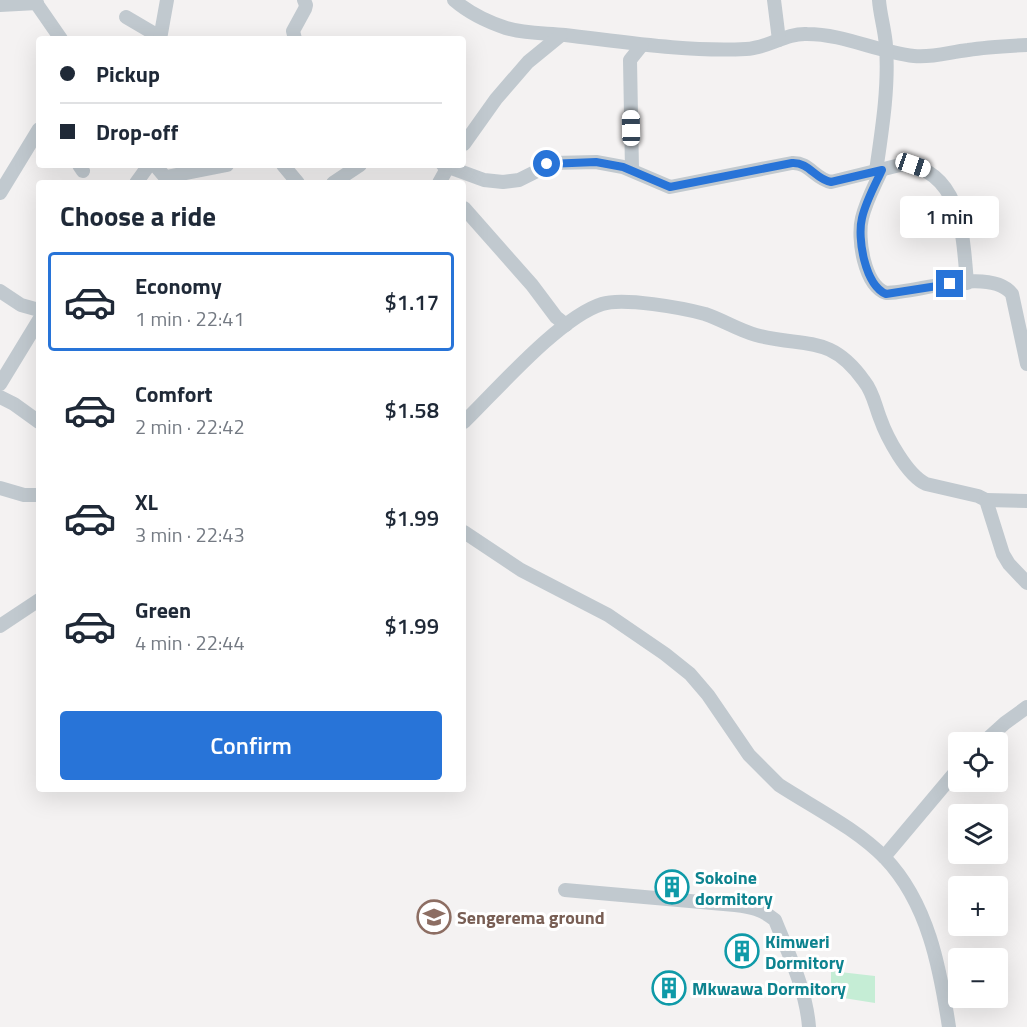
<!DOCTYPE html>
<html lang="en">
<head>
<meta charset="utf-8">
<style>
	:root { --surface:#fff; --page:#f6f6f7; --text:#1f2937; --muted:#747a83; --line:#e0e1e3; --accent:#2874d8 }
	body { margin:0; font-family:"Titillium Web",sans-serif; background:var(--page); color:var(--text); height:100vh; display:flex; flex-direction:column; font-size:22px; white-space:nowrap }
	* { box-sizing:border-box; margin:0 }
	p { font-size:20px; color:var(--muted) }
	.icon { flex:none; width:33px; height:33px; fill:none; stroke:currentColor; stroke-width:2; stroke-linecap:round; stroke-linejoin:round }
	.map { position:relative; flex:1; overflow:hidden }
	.sheet { position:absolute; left:36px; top:180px; width:430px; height:612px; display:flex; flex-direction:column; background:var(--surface); border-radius:6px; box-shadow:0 6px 24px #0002 }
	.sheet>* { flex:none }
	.guide { position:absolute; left:36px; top:36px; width:430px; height:132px; border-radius:6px; box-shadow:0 6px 24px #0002; display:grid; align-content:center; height:132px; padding:0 24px; background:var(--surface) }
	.controls { position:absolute; left:948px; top:732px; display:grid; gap:12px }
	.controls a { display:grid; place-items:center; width:60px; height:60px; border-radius:6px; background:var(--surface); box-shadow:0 6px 24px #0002; font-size:30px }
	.end { position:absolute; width:27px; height:27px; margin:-14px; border:8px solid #2874d8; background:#fff; box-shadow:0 0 0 3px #fff }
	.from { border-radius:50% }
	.bubble { position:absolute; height:42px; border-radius:6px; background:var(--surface); box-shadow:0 6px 24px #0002; font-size:20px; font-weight:600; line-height:42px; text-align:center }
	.car { position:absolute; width:18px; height:36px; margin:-18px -9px; border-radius:8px; box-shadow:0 0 4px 2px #0007; background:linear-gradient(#fff 24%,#345 0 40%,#fff 0 76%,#345 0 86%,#fff 0) }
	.guide b { display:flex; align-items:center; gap:21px; height:57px; font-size:22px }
	.guide b+b { border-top:2px solid var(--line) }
	.guide i { width:15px; height:15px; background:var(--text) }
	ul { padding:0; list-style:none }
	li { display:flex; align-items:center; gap:18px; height:99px; margin:0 12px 9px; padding:0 12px; border:3px solid transparent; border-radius:6px }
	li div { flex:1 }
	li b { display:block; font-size:22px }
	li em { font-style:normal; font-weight:600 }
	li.on { border-color:var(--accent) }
	li>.icon { width:54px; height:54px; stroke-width:1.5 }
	h2 { padding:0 24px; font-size:27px; line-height:72px }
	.action { display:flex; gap:12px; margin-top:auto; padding:12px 24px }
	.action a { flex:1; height:69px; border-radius:6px; background:var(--accent); color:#fff; font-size:24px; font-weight:600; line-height:69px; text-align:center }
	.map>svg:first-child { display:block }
	.pitch { fill:#c5edd5 }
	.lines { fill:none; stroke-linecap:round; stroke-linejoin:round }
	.minor { stroke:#c1c9cf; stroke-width:14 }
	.route { stroke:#2874d8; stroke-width:8 }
	.labels { text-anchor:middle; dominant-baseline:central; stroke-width:6; stroke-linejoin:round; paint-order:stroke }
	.culture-label { font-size:18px; font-weight:bold; fill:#0d838f; stroke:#fff; text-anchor:start }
	.education-label { font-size:18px; font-weight:bold; fill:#785e54; stroke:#fff; text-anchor:start }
</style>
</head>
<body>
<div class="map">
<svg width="1027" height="1027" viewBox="0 0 1027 1027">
	<rect width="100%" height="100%" fill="#f4f2f2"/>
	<!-- pitch -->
	<path class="pitch" d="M831,971l44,5v27l-44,-7z"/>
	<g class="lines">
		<!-- minor -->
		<g class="minor">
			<path d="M34,0l27,39"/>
			<path d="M454,0c15,13 34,22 52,28 19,6 39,5 59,7 60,7 121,17 181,14 23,-1 39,-16 61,-15 37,0 70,18 107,22 18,2 36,-4 54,-6 19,-3 39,-4 59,-5"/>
			<path d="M774,0l5,40"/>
			<path d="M0,5l37,-2"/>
			<path d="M126,17l34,20"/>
			<path d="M160,39l7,-39"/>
			<path d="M295,39l-2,-8 12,-22 1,-4 -2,-5"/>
			<path d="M464,144l32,-45 32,-37 33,-27"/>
			<path d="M79,165l4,6"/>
			<path d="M155,165l15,18"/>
			<path d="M283,165l15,18"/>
			<path d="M443,165l41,15 19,2 16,-2 34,-17 43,-1 27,5 47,20 122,-24c17,-1 23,16 39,19l73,-18c58,8 59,73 63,119"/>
			<path d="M882,169c-7,16 -16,32 -20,49 -5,20 2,67 24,75 31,0 104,-27 126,1l15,70"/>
			<path d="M632,170l-2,-110 12,-15"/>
			<path d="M876,171c6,-41 13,-84 10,-125 -1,-16 -6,-31 -7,-46"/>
			<path d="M166,177l61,-12"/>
			<path d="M136,183l13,-18"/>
			<path d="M333,183l27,-18"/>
			<path d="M439,183l10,-18"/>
			<path d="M0,193l39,-64"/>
			<path d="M464,208l68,77 24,32 10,8"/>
			<path d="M0,291l21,14 18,5"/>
			<path d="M0,384l39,-64"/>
			<path d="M0,397l14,7 25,18"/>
			<path d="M464,422c32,-31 96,-105 138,-118 21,-7 81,4 103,10 18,6 33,16 51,21 48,13 74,-2 108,46 9,11 11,24 16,37 7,20 27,57 46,66l52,12 8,4 17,54 6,10 18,19"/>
			<path d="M0,488l24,7h15"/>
			<path d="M986,500l41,1"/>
			<path d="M464,532l57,38 87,45 57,39 25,20 18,21 41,60 30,30c34,22 78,44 106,73 43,45 55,110 64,169"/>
			<path d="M0,626l39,-26"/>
			<path d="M984,742l21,-19 22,-16"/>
			<path d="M884,857l74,-88"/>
			<path d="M565,890l170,15c16,2 27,4 40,15 14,35 31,69 34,107"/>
		</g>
	</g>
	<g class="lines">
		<!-- route -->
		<path class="route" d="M547,164l49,-2 27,5 47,20 122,-24c17,-1 23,16 39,19l51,-12c-7,15 -16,31 -20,48 -5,20 3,67 24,76l64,-10"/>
	</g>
	<!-- icons -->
	<defs>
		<g id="building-ring" transform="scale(1.725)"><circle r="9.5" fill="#fff" stroke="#0f9aa8" stroke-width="1.5"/><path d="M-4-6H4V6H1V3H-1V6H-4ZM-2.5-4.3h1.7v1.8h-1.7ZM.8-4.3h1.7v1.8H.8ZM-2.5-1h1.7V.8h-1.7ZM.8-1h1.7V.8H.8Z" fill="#0f9aa8"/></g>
		<g id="school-ring" transform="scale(1.725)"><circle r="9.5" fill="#fff" stroke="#8d6e63" stroke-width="1.5"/><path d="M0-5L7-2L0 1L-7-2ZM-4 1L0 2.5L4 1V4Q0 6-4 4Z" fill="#8d6e63"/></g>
	</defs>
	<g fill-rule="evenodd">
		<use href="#building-ring" x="672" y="887"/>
		<use href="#school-ring" x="434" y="917"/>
		<use href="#building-ring" x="742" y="951"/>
		<use href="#building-ring" x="669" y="988"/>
	</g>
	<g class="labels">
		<!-- culture labels -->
		<g class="culture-label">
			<text x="695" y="877">Sokoine<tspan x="695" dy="21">dormitory</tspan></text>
			<text x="765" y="941">Kimweri<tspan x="765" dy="21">Dormitory</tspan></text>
			<text x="692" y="988">Mkwawa Dormitory</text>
		</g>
		<!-- education labels -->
		<g class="education-label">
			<text x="457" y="917">Sengerema ground</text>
		</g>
	</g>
</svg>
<div class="controls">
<a><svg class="icon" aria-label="locate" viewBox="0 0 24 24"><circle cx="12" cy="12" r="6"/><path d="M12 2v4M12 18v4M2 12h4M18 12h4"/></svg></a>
<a><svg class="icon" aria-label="layers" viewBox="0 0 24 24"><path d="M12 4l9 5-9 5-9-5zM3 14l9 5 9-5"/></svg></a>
<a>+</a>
<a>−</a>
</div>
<i class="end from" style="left:547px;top:164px"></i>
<i class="end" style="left:950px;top:284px"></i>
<div class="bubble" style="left:900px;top:196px;width:99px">1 min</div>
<i class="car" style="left:631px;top:128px;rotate:359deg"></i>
<i class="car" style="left:913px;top:165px;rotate:109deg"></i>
<div class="guide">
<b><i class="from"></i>Pickup</b>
<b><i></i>Drop-off</b>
</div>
<section class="sheet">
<h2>Choose a ride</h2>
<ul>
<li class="on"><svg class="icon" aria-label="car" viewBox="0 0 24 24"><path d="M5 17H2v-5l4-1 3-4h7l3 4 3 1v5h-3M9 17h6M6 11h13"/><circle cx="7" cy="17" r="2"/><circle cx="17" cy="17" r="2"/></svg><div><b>Economy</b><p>1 min · 22:41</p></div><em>$1.17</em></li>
<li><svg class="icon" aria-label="car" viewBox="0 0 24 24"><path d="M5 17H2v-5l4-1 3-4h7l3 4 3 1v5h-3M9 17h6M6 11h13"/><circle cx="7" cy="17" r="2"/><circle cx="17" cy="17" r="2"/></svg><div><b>Comfort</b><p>2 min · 22:42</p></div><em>$1.58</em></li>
<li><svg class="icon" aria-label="car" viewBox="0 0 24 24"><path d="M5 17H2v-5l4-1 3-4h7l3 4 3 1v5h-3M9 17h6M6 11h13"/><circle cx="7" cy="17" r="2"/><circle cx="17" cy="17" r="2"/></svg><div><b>XL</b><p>3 min · 22:43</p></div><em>$1.99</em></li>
<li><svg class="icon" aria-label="car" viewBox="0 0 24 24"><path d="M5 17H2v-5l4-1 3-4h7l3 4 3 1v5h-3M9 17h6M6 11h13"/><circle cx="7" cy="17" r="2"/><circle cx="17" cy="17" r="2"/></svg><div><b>Green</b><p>4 min · 22:44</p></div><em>$1.99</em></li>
</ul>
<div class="action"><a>Confirm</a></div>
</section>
</div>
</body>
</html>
